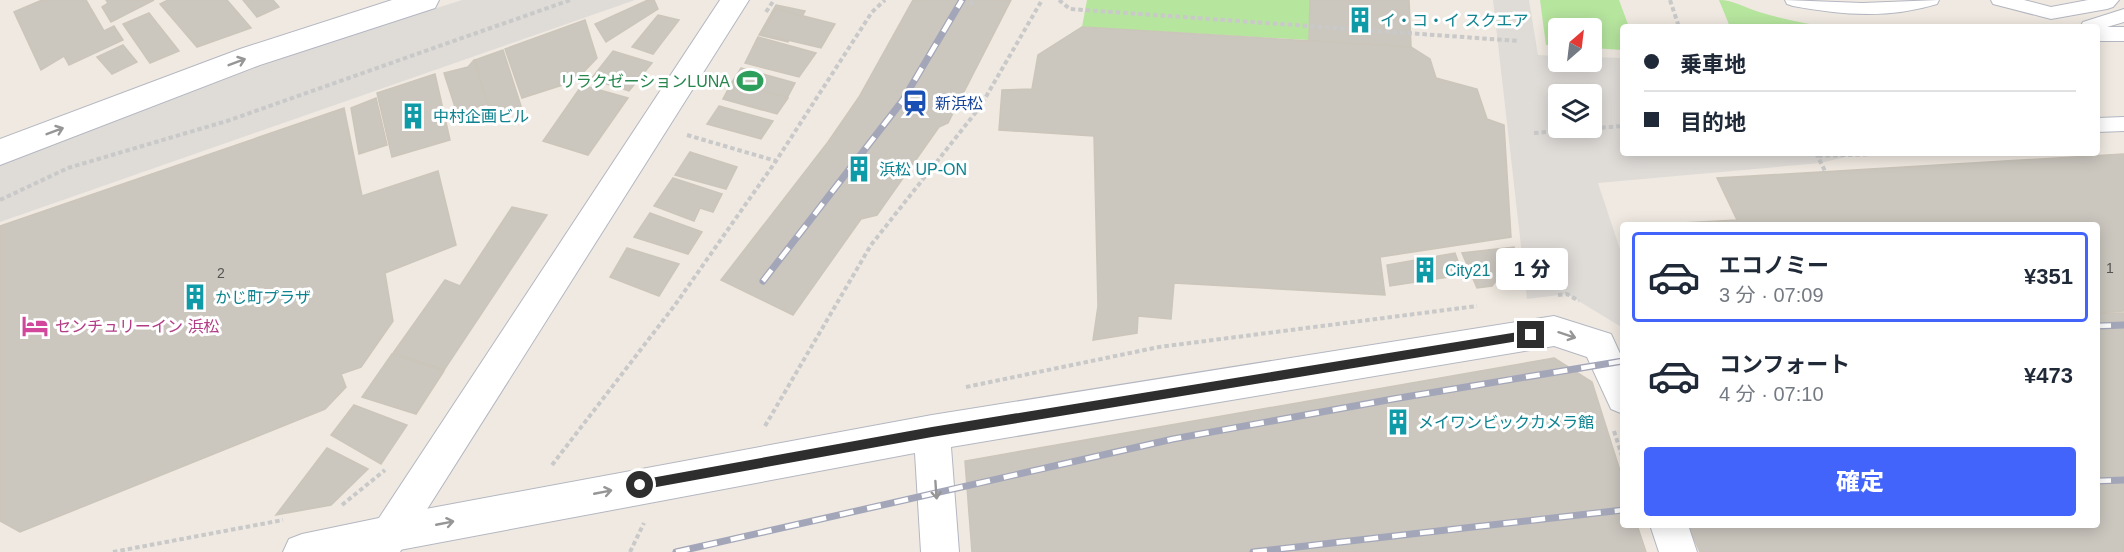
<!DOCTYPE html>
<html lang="ja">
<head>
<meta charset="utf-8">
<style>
	:root { --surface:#fff; --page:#f2f2f3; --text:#1f2937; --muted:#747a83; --line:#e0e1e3; --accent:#4264fb }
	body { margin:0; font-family:Helvetica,"Noto Sans JP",sans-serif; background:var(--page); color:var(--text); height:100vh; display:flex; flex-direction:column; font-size:22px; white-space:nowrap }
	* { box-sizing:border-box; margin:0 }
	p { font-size:20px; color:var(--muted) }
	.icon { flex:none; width:33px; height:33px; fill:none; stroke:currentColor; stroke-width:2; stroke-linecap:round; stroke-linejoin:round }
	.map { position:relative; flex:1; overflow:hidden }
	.drawer { position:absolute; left:1620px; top:222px; width:480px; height:306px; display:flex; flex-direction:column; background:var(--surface); border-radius:6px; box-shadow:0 3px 15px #0003 }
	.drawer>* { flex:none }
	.banner { position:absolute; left:1620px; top:24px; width:480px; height:132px; border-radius:6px; box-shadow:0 3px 15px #0003; display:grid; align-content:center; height:132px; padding:0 24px; background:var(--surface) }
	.needle { width:39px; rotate:28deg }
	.tools { position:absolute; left:1548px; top:18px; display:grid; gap:12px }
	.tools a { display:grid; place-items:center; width:54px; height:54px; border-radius:6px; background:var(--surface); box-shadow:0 3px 15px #0003; font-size:30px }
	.end { position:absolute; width:27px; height:27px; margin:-14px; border:8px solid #2e2e2e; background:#fff; box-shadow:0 0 0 3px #fff }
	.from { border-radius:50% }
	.bubble { position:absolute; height:42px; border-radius:6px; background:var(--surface); box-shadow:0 3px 15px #0003; font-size:20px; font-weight:800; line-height:42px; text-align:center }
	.banner b { display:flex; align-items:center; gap:21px; height:57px; font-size:22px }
	.banner b+b { border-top:2px solid var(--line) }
	.banner i { width:15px; height:15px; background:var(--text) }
	ul { padding:10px 0 0; list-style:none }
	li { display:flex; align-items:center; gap:18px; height:90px; margin:0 12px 9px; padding:0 12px; border:3px solid transparent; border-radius:6px }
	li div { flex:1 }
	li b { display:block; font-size:22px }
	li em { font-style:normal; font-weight:800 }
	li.active { border-color:var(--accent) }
	li>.icon { width:54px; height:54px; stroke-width:1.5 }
	.button { display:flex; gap:12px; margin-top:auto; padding:12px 24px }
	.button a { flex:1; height:69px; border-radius:6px; background:var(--accent); color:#fff; font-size:24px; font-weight:800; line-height:69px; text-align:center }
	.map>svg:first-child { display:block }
	.green { fill:#b6e59e }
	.plaza { fill:#dfdcd8; fill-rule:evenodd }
	.building { fill:#cbc7bf; stroke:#cbc5ba; stroke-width:1.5 }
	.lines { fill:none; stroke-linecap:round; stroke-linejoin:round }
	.lane-casing { stroke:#b4b7c1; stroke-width:2 }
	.street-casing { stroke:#b4b7c1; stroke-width:2 }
	.secondary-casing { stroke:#b4b7c1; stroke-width:2 }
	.path { stroke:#c9c9c9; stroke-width:4; stroke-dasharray:4.5 3; stroke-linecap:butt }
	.lane { fill:#fff; fill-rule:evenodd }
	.street { fill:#fff; fill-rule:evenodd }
	.secondary { fill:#fff; fill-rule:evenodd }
	.rail-casing { stroke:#a3a6b8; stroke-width:7 }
	.rail { stroke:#fff; stroke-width:4.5; stroke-dasharray:14; stroke-linecap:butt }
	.oneway { stroke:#969696 }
	.route { fill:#2e2e2e }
	.labels { text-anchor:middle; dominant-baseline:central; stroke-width:6; stroke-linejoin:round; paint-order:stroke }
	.number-label { font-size:14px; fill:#555452 }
	.culture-label { font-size:16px; fill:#0d838f; stroke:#fff; text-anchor:start }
	.leisure-label { font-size:16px; fill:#27864d; stroke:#fff; text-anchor:end }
	.transit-label { font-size:16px; fill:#164399; stroke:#fff; text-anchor:start }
	.hotel-label { font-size:16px; fill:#b23c85; stroke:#fff; text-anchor:start }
</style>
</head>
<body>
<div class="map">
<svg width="2124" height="552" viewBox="0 0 2124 552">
	<rect width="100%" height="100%" fill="#efe9e1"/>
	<!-- green -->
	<g class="green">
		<path d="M1087,0h257l-1,42 -261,-15z"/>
		<path d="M1540,0h79l10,27h-6v23l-31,-2v-20h-34v18l-12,-1z"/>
		<path d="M1719,0c14,0 27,8 40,12 22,7 44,11 66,15h-95z"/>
	</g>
	<!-- plaza -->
	<g class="plaza">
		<path d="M462,0h173l-635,222v-62l91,-35 239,-83z"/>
		<path d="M1493,0h36l9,55 20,1v6h34v-5l31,1v95h237l-39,10 -223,20 25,75v70l-56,-34 -40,5zM1558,94h34v34h-34z"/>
	</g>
	<!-- building -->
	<g class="building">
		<path d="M42,0h44l18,31 10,-5 9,14 -54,25 -5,-9 -23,14 -27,-58z"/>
		<path d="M106,0h48l-43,22 -9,-15 6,-4z"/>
		<path d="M168,0h59l24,28 -54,19 -37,-43z"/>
		<path d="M243,0h30l6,7 -22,10z"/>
		<path d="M648,0h6l4,9 -52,33 -11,-18z"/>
		<path d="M913,0h98l-63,123 -9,4 -62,88 -16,4 -68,96 -72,-35 107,-138 31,-45z"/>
		<path d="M1310,0h99l2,47 -102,-6z"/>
		<path d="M776,5l29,6 -17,31 -29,-7z"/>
		<path d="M776,9l59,15 -14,24 -59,-14z"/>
		<path d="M149,13l30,38 -29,12 -27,-39z"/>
		<path d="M658,15l21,5 -26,34 -21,-7z"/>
		<path d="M585,20l12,38 -22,23 -53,17 -17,-49z"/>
		<path d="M1082,27l329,20 19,12 6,19 41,11 10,30 17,6 7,112 -131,20 5,38 -211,-12 -3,36 -33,-3 -1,17 -44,7 5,-34 -4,-170 -95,-6 3,-40 30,-1 6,-34z"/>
		<path d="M758,37l58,16 -17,24 -54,-14z"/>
		<path d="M123,45l14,17 -25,12 -15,-17z"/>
		<path d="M503,50l18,56 -30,10 -16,-56z"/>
		<path d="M613,51l39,12 -23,28 -38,-12z"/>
		<path d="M474,60l13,44 -30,9 -13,-40 24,-6z"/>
		<path d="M741,68l54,15 -8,15 -55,-16z"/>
		<path d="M435,74l15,66 -58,17 -15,-64z"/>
		<path d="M732,82l56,16 -11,16 -54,-15z"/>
		<path d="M582,85l46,13 -40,57 -45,-14z"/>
		<path d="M376,98l11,47 -28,9 -8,-46z"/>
		<path d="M719,106l54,15 -12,18 -54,-15z"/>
		<path d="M344,108l18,88 76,-25 18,74 -71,28 8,48 -32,46 -20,7 5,13 -21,22 -305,123 -20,-11v-295z"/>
		<path d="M690,152l47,15 -11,22 -51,-14z"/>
		<path d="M2124,154v157l-27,2v-88h-453l93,-5 -20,-42z"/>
		<path d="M673,178l49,16 -9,18 -13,-4 -6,13 -40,-15z"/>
		<path d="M512,207l35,8 -103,155 -51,-17 52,-73 15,6z"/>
		<path d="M650,213l52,19 -14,22 -54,-17z"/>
		<path d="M1514,247l2,8 -24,31 -15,2 -15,-35z"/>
		<path d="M627,248l52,16 -20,32 -49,-19z"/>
		<path d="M1455,253l8,22 -73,11 -3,-21z"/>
		<path d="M2097,313h27v239h-424l-12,-27h409z"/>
		<path d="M392,354l52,17 -28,43 -54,-17z"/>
		<path d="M1554,358l38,24 31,98v45h14l9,27h-674l-7,-91z"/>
		<path d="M354,405l53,20 -26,39 -50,-29z"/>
		<path d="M327,448l41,21 -37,36 -55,10z"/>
	</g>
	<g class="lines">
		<!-- lane casing -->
		<g class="lane-casing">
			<g id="lane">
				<path d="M1785,0l77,3 77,-3 -2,4c-49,15 -95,11 -144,2l-6,-2z"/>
				<path d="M1991,0h33l27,7 37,-7h31l-6,7 -6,2 -56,10 -58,-15z"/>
				<path d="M2124,9v13l-17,5h17v14h-27v-14h-17l3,-5z"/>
				<path d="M2124,117v14l-27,1v-14z"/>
			</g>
		</g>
		<!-- street casing -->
		<g class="street-casing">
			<g id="street">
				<path d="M392,0h47l-4,8 -175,57 -260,100v-26l240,-90z"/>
				<path d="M1554,316l57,18 12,26v54l-12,-5 -24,-52 -33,-11 -603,101 8,105h-38l-6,-99 -526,99 -14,-5 -6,-13 6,-13 13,-5 544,-101z"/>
				<path d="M1650,525h38l9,27h-38z"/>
			</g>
		</g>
		<!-- secondary casing -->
		<g class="secondary-casing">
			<path id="secondary" d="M720,0h29l-349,552h-117l6,-13 13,-5 77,-16z"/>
		</g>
		<!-- path -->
		<g class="path">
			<path d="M1059,0l11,9 449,32"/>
			<path d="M1670,0l9,27"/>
			<path d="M971,5l1,-5"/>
			<path d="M766,12l8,-12"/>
			<path d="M1534,133l89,-7"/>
			<path d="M687,135l89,26"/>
			<path d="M1816,153l10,20"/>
			<path d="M1818,156l84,-3"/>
			<path d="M0,200l68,-32 159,-47 343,-121"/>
			<path d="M1558,295l9,-1 12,7"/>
			<path d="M966,387l193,-40 318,-41"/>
			<path d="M765,426l106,-181 109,-138 62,-107"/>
			<path d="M1614,431l9,28"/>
			<path d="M552,465l123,-160 101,-144 96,-149 13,-12"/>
			<path d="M342,505l43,-35"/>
			<path d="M113,552l170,-32"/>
			<path d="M630,552l14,-29"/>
		</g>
		<!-- lane -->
		<use href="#lane" class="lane"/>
		<!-- street -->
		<use href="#street" class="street"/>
		<!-- secondary -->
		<use href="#secondary" class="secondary"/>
		<!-- rail casing -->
		<g class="rail-casing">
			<g id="rail">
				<path d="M763,281l140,-181 59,-100"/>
				<path d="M2097,326l27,-1"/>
				<path d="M2097,481l27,-1"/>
				<path d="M676,552l497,-113 220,-40 230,-38"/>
				<path d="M1253,552l370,-42"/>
			</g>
		</g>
		<!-- rail -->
		<use href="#rail" class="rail"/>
	</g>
	<!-- one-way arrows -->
	<defs><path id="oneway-shaft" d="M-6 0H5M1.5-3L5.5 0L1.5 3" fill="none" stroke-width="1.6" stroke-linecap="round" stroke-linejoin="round" transform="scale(1.5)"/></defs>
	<g class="oneway">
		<use href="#oneway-shaft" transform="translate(237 62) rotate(-21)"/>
		<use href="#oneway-shaft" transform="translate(55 131) rotate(-21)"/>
		<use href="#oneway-shaft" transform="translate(1567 335) rotate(18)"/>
		<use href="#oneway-shaft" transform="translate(936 490) rotate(86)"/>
		<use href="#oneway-shaft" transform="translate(603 492) rotate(-11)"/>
		<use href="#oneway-shaft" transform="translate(445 523) rotate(-11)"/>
	</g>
	<!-- route -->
	<path class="route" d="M1531,330l5,5 -5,4 -599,98 -292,53 -5,-5 5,-5 292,-53z"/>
	<!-- icons -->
	<defs>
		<g id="building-bare" transform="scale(2.07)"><path d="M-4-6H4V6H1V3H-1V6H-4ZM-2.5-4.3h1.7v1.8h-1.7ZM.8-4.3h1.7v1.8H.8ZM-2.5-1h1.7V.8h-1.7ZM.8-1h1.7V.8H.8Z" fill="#0f9aa8" stroke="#fff" stroke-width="2.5" paint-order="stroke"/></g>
		<g id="stadium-bare" transform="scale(2.07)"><path d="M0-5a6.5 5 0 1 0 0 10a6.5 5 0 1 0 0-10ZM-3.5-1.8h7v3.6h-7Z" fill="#2e9e5b" stroke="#fff" stroke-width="2.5" paint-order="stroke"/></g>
		<g id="station-bare" transform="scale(2.07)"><path d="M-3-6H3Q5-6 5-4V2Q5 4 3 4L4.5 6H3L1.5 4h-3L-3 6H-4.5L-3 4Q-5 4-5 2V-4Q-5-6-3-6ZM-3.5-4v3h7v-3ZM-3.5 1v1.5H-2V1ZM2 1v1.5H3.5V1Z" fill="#1a4fb4" stroke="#fff" stroke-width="2.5" paint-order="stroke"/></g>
		<g id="hotel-bare" transform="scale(2.07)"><path d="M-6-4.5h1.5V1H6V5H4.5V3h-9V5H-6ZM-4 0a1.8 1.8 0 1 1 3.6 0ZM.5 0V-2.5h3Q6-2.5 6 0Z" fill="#d1479c" stroke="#fff" stroke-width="2.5" paint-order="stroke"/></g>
	</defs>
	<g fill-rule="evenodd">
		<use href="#building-bare" x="1360" y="20"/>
		<use href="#stadium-bare" x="750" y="81"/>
		<use href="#station-bare" x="915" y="103"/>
		<use href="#building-bare" x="413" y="116"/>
		<use href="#building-bare" x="859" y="169"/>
		<use href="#building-bare" x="1425" y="270"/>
		<use href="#building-bare" x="195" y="297"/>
		<use href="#hotel-bare" x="35" y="326"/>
		<use href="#building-bare" x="1398" y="422"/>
	</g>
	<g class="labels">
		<!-- number labels -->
		<g class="number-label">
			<text x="2110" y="268">1</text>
			<text x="221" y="273">2</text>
		</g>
		<!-- culture labels -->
		<g class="culture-label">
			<text x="1380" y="20">イ・コ・イ スクエア</text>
			<text x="433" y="116">中村企画ビル</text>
			<text x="879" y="169">浜松 UP-ON</text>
			<text x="1445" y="270">City21</text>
			<text x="215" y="297">かじ町プラザ</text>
			<text x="1418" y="422">メイワンビックカメラ館</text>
		</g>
		<!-- leisure labels -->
		<g class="leisure-label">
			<text x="730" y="81">リラクゼーションLUNA</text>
		</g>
		<!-- transit labels -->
		<g class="transit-label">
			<text x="935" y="103">新浜松</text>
		</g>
		<!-- hotel labels -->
		<g class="hotel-label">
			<text x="55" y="326">センチュリーイン 浜松</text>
		</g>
	</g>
</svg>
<div class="tools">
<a><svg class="needle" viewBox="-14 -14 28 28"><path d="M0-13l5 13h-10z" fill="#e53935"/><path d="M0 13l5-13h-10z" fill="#747a83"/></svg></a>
<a><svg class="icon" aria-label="layers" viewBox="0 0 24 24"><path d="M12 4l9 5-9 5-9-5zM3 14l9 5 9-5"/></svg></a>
</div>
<i class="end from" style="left:640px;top:485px"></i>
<i class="end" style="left:1531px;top:335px"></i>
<div class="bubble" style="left:1496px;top:248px;width:72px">1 分</div>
<div class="banner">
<b><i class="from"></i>乗車地</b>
<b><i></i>目的地</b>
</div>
<section class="drawer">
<ul>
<li class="active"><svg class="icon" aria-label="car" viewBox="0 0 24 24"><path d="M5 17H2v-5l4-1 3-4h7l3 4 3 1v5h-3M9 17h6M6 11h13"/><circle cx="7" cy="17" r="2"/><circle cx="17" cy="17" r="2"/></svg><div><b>エコノミー</b><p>3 分 · 07:09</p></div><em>¥351</em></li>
<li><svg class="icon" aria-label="car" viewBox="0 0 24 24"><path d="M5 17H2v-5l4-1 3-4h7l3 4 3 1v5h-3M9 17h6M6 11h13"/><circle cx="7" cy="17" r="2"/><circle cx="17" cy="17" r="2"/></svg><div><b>コンフォート</b><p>4 分 · 07:10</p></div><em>¥473</em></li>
</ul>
<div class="button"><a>確定</a></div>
</section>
</div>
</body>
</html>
